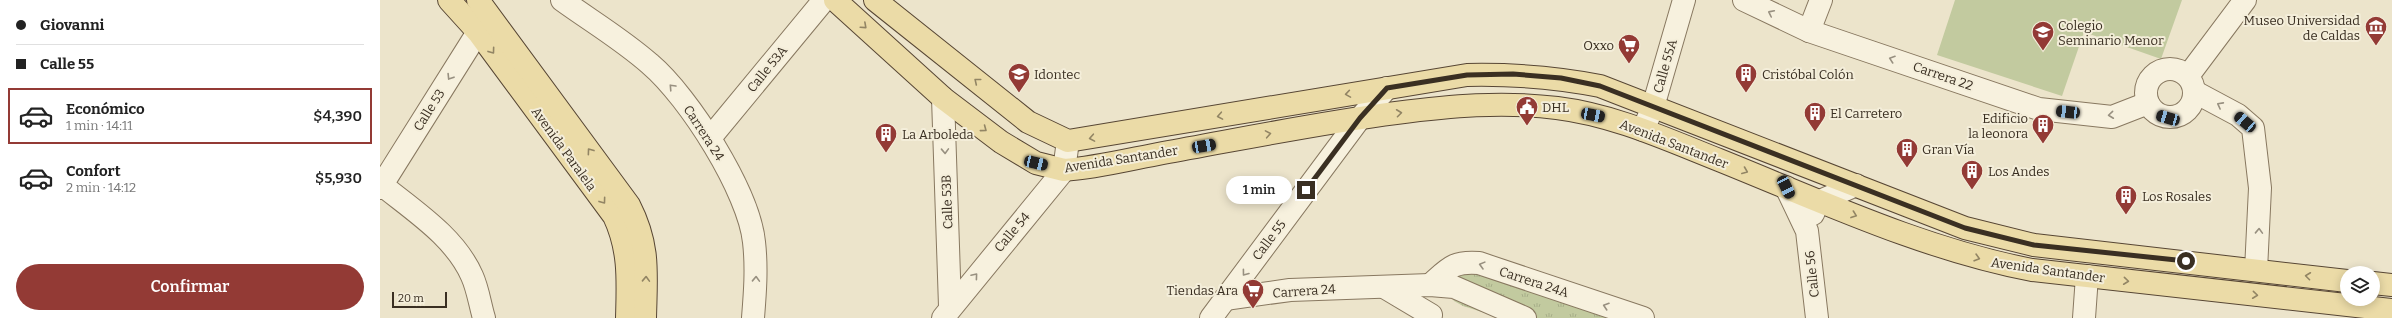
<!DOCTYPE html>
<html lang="es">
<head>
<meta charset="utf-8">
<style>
	:root { --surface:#fff; --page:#f2f2f2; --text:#222; --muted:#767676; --line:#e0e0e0; --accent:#933a35 }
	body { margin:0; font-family:Bitter,serif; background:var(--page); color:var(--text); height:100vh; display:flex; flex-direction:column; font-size:15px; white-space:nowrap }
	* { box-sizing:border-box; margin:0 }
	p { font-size:13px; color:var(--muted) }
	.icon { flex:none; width:22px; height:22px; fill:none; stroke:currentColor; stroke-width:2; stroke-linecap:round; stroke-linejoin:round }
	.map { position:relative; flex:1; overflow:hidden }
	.sheet { display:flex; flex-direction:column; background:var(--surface); width:380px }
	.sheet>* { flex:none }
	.banner { display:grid; align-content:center; height:88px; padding:0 16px; background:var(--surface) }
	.tools { position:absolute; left:1960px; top:266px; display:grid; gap:8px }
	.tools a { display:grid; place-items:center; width:40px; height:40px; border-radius:50%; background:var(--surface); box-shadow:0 2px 10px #0003; font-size:20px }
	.scale { position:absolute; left:12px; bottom:10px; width:55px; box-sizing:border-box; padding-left:4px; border:2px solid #3a2f22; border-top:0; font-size:11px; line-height:14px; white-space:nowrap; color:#3a2f22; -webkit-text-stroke:3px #f4eeda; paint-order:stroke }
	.end { position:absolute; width:18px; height:18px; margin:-9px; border:5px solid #3a2f22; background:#fff; box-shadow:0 0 0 2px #fff }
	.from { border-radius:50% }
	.bubble { position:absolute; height:28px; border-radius:14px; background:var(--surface); box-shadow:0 2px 10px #0003; font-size:13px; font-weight:600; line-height:28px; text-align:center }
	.car { position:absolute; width:12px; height:24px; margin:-12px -6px; border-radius:5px; box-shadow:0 0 3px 1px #0007; background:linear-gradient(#222 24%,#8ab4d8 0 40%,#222 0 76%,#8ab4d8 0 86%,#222 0) }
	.banner b { display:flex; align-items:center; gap:14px; height:38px; font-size:15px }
	.banner b+b { border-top:1px solid var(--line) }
	.banner i { width:10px; height:10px; background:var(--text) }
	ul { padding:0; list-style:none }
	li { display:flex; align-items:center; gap:12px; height:56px; margin:0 8px 6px; padding:0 8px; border:2px solid transparent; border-radius:0px }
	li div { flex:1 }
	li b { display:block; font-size:15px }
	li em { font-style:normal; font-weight:600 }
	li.selected { border-color:var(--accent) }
	li>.icon { width:36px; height:36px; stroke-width:1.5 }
	.cta { display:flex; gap:8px; margin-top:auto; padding:8px 16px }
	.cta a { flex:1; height:46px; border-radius:24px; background:var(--accent); color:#fff; font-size:16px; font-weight:600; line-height:46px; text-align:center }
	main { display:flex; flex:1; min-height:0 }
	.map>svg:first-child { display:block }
	.grass { fill:url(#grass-tufts) }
	.pitch { fill:#c2ca9f }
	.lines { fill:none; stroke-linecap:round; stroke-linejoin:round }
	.minor-casing { stroke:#887860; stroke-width:24 }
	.major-casing { stroke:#574634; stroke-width:24 }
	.minor { stroke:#f7f1de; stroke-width:22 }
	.major { stroke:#ebdba7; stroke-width:22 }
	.oneway { stroke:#989080 }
	.oneway2 { stroke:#928564 }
	.route { stroke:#3a2f22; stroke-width:5 }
	.labels { text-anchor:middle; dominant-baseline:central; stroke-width:4; stroke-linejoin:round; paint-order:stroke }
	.poi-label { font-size:13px; fill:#3a2f22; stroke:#f4eeda; text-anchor:start }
	.street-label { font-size:13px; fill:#3a2f22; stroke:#f4eeda }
</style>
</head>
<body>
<main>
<section class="sheet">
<div class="banner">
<b><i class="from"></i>Giovanni</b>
<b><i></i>Calle 55</b>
</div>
<ul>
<li class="selected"><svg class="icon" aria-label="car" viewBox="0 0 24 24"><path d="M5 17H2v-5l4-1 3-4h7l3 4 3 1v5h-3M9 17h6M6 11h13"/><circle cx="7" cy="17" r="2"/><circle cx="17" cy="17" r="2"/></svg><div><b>Económico</b><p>1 min · 14:11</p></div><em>$4,390</em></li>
<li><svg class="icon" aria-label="car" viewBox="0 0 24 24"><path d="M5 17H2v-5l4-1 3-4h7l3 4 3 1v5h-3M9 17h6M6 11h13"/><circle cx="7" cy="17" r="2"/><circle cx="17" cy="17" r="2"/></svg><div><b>Confort</b><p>2 min · 14:12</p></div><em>$5,930</em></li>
</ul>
<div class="cta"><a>Confirmar</a></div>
</section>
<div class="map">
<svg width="2012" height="318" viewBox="0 0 2012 318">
	<defs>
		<pattern id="grass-tufts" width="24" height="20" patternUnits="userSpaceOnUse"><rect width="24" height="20" fill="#c2ca9f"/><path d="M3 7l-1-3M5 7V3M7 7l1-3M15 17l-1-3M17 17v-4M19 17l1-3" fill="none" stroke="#a7ae89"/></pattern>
	</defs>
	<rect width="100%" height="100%" fill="#ece4cb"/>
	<!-- grass -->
	<path class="grass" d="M1094,271l151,47h-124l-38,-12 -9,-5 -7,-10 2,-13z"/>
	<!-- pitch -->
	<path class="pitch" d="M1575,0h227l-21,59 -77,-27 -22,64 -125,-41z"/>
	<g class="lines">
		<!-- minor casing -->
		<g class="minor-casing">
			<g id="minor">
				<path d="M182,0c29,21 61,40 88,64 39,33 99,128 104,178 3,26 1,51 -1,76"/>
				<path d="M1364,0l65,31 230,78 73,8 36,-14"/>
				<path d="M1429,31l12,-31"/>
				<circle cx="1790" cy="93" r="24"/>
				<path d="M1808,76l57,-76"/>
				<path d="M1815,92l43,23 15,13 7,60 -4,82"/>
				<path d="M563,98l7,208"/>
				<path d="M1263,130l10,-23 31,-107"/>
				<path d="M330,138l114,-138"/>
				<path d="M2,185c32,26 73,52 90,91 6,13 8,29 12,42"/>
				<path d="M1406,187l21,44 10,87"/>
				<path d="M0,188l98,-156"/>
				<path d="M1433,214l5,-12 38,-17"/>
				<path d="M1050,285c19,-17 23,-24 49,-22l164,55"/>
				<path d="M1004,287l47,28"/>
				<path d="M845,299l65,-9 140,-5 24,2 71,31"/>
				<path d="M563,318l121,-148 4,-29"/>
				<path d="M831,318l149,-200 27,-30"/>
				<path d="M1704,318l3,-42"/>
			</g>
		</g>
		<!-- major casing -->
		<g class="major-casing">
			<g id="major">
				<path d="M69,0l29,32 136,184c16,34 14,65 13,102"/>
				<path d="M98,0l151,205c21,41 17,68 16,113"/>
				<path d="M455,0l108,98 58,44 35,21 28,7c32,-2 67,-11 99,-17 78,-14 155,-30 233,-40 54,-7 106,-12 161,-5 57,7 109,31 162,52 102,41 204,89 313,110l360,40"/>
				<path d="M495,0l153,122 40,19 399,-66c47,-1 87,2 133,11l365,142 69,17 313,36"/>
				<path d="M1993,283l19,2"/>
			</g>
		</g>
		<!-- minor -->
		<use href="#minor" class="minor"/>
		<!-- major -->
		<use href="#major" class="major"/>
	</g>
	<!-- one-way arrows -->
	<defs><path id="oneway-chevron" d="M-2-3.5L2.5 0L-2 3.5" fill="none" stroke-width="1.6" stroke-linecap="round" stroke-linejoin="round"/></defs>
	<g class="oneway">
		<use href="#oneway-chevron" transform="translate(1391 13) rotate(-154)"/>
		<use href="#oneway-chevron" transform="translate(1512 59) rotate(-161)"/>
		<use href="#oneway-chevron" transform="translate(70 77) rotate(122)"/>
		<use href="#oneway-chevron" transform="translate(292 87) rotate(-133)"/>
		<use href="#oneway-chevron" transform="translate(1840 105) rotate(-152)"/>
		<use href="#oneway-chevron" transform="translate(1731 115) rotate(174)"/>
		<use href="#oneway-chevron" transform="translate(565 151) rotate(88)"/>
		<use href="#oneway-chevron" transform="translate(1879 231) rotate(-88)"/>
		<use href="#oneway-chevron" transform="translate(1102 265) rotate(-165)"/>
		<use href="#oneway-chevron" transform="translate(865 273) rotate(127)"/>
		<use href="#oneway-chevron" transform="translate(595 276) rotate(-50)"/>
		<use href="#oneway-chevron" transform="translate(376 279) rotate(-88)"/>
		<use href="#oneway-chevron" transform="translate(1226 306) rotate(-162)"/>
	</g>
	<g class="oneway2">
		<use href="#oneway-chevron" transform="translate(484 26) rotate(42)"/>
		<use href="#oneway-chevron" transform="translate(112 51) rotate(54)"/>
		<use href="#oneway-chevron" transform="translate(597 81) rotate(-141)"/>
		<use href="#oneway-chevron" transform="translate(968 94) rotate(171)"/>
		<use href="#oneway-chevron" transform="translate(1019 113) rotate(-7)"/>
		<use href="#oneway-chevron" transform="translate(840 116) rotate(170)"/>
		<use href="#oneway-chevron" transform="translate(604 129) rotate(37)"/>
		<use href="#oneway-chevron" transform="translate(888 134) rotate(-10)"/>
		<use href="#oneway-chevron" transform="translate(712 138) rotate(170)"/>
		<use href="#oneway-chevron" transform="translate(210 151) rotate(-126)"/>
		<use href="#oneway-chevron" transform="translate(1365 171) rotate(22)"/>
		<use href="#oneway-chevron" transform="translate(223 201) rotate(54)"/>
		<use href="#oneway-chevron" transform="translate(1474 215) rotate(20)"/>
		<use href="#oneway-chevron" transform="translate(1597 258) rotate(16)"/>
		<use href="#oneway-chevron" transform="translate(1928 276) rotate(-173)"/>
		<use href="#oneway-chevron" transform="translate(266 279) rotate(-88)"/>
		<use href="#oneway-chevron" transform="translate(1746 281) rotate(6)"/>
		<use href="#oneway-chevron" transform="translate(1875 295) rotate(6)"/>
	</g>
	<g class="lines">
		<!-- route -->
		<path class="route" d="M926,190l54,-72 27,-30 80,-13 46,-1 48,4 39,8 365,142 69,17 152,16"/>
	</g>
	<!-- icons -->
	<defs>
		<g id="museum-pin" transform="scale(1.15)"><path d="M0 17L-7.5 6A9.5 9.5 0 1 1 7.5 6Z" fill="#933a35" stroke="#f4eeda"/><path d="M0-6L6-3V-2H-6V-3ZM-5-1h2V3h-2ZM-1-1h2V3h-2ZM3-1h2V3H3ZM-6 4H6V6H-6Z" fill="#fff"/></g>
		<g id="school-pin" transform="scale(1.15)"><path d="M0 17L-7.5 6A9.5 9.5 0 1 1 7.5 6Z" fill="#933a35" stroke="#f4eeda"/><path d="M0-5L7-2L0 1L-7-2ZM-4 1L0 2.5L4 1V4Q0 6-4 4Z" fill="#fff"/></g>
		<g id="supermarket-pin" transform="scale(1.15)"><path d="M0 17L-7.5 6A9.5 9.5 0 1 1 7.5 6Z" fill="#933a35" stroke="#f4eeda"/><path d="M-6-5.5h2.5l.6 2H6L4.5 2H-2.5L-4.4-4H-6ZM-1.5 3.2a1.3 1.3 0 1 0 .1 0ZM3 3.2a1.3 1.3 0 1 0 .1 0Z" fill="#fff"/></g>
		<g id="university-pin" transform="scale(1.15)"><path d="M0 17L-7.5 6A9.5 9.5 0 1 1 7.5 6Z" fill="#933a35" stroke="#f4eeda"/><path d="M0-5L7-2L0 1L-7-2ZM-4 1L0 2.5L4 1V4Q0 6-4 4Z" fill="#fff"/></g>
		<g id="building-pin" transform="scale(1.15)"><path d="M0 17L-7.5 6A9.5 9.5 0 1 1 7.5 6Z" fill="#933a35" stroke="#f4eeda"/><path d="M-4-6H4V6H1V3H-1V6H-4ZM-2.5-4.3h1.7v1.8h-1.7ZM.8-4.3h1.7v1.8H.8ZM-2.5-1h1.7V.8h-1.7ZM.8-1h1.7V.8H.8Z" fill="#fff"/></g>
		<g id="civic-pin" transform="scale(1.15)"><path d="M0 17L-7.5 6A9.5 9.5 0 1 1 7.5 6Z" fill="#933a35" stroke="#f4eeda"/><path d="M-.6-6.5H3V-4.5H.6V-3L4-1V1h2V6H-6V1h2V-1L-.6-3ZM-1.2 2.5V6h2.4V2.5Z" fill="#fff"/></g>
	</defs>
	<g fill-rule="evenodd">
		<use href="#museum-pin" x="1996" y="27"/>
		<use href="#school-pin" x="1663" y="32"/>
		<use href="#supermarket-pin" x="1249" y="45"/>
		<use href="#university-pin" x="639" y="74"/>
		<use href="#building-pin" x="1366" y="74"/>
		<use href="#civic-pin" x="1147" y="107"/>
		<use href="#building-pin" x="1435" y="113"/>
		<use href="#building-pin" x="1663" y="125"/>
		<use href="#building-pin" x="506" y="134"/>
		<use href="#building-pin" x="1527" y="149"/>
		<use href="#building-pin" x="1592" y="171"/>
		<use href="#building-pin" x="1746" y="196"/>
		<use href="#supermarket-pin" x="873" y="290"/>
	</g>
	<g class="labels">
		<!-- poi labels -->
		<g class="poi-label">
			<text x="1980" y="20" text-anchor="end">Museo Universidad<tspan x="1980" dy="15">de Caldas</tspan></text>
			<text x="1678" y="25">Colegio<tspan x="1678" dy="15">Seminario Menor</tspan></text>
			<text x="1234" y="45" text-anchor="end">Oxxo</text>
			<text x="654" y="74">Idontec</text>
			<text x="1382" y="74">Cristóbal Colón</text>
			<text x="1162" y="107">DHL</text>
			<text x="1450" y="113">El Carretero</text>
			<text x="1648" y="118" text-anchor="end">Edificio<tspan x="1648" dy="15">la leonora</tspan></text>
			<text x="522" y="134">La Arboleda</text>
			<text x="1542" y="149">Gran Vía</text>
			<text x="1608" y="171">Los Andes</text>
			<text x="1762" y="196">Los Rosales</text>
			<text x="858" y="290" text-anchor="end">Tiendas Ara</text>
		</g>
		<!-- street labels -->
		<g class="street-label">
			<text transform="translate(1285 66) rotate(-74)">Calle 55A</text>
			<text transform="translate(387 69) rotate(-51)">Calle 53A</text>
			<text transform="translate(1563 76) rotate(19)">Carrera 22</text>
			<text transform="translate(49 110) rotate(-58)">Calle 53</text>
			<text transform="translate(324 133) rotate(57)">Carrera 24</text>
			<text transform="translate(1294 144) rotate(21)">Avenida Santander</text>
			<text transform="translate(184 149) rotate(54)">Avenida Paralela</text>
			<text transform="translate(741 159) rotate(-9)">Avenida Santander</text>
			<text transform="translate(567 202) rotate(-92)">Calle 53B</text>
			<text transform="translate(632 232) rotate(-50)">Calle 54</text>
			<text transform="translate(889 240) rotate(-53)">Calle 55</text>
			<text transform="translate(1668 270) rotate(8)">Avenida Santander</text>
			<text transform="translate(1432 274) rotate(-96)">Calle 56</text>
			<text transform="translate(1154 282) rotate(18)">Carrera 24A</text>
			<text transform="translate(924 291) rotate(-4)">Carrera 24</text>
		</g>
	</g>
</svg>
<div class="tools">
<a><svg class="icon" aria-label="layers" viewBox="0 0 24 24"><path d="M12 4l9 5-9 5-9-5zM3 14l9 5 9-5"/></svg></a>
</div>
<div class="scale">20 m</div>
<i class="end from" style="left:1806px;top:261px"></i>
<i class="end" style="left:926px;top:190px"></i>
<div class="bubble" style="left:846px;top:176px;width:66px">1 min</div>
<i class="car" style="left:1688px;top:112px;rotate:276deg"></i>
<i class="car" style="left:1213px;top:115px;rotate:101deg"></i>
<i class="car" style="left:1788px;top:118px;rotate:286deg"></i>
<i class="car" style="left:1865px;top:122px;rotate:311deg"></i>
<i class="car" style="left:824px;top:146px;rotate:80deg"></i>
<i class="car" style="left:656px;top:163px;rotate:103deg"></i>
<i class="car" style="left:1406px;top:187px;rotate:154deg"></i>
</div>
</main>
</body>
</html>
